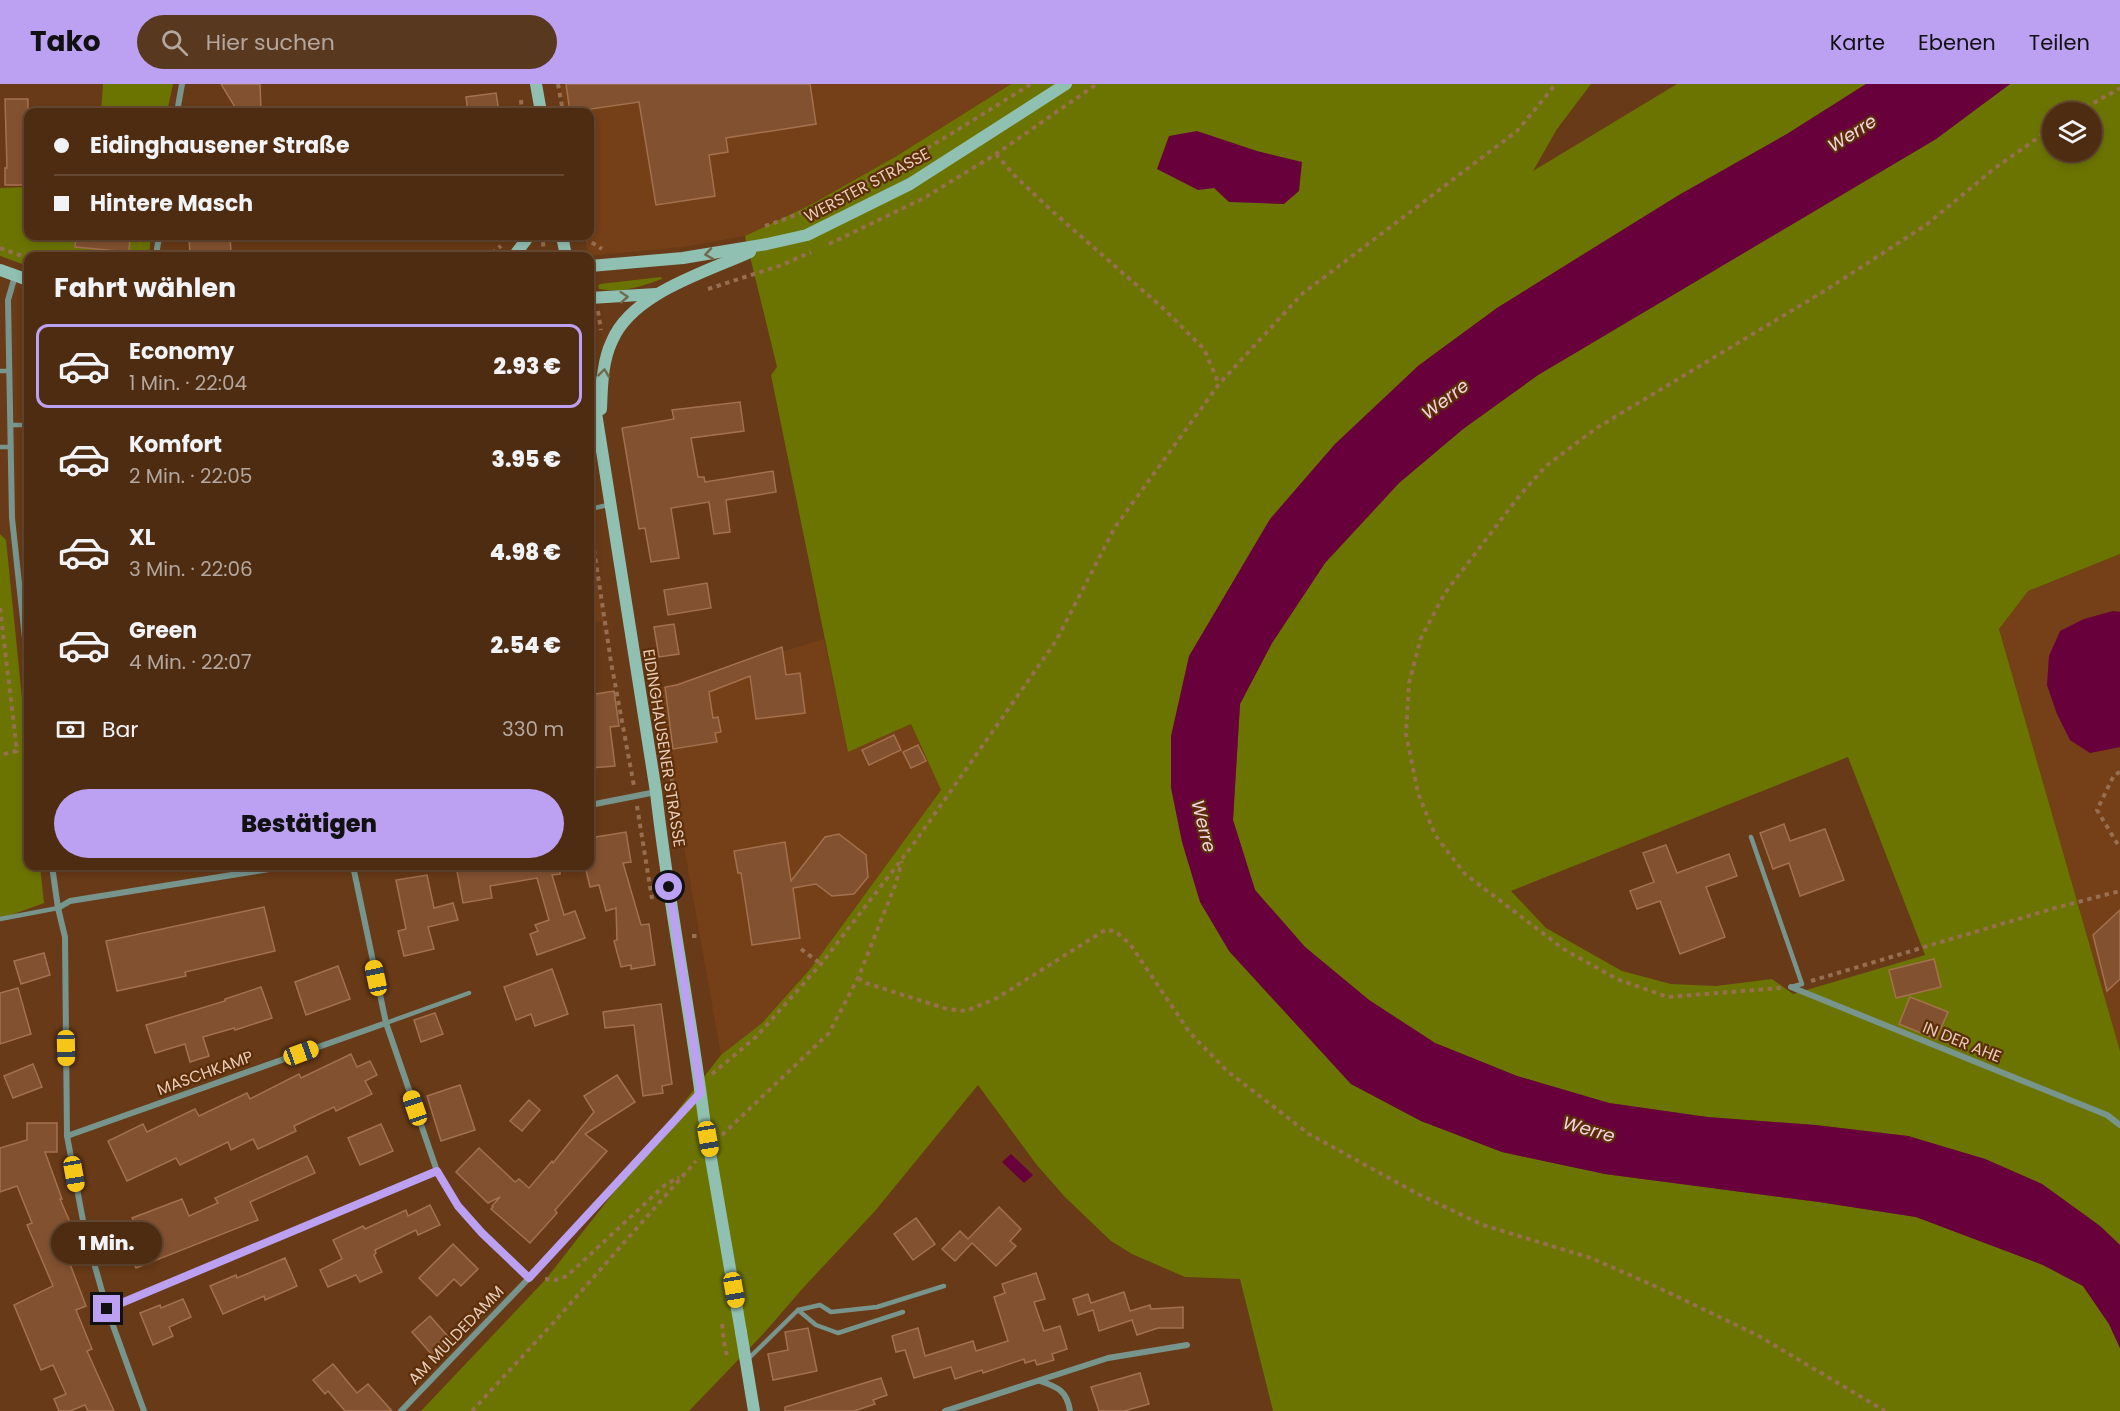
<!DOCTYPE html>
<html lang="de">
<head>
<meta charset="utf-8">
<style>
	:root { --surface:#4e2c11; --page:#58381f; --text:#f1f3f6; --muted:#b3a79f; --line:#654831; --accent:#bca0f2 }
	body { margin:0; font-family:Poppins,sans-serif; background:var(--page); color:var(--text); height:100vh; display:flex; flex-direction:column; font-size:22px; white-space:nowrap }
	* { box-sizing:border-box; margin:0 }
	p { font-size:20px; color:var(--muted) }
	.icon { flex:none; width:33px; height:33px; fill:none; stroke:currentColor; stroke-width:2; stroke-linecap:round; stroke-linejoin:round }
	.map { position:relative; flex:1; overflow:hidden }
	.details { position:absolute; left:24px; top:168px; width:570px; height:618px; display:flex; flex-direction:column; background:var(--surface); border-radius:12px; box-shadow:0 3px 9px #0003,0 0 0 2px var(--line) }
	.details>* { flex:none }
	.hud { position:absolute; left:24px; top:24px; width:570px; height:132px; border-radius:12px; box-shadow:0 3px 9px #0003,0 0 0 2px var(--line); display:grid; align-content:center; height:132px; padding:0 30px; background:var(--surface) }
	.tools { position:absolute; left:2042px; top:18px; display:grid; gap:12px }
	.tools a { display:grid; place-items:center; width:60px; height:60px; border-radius:50%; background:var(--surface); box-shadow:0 3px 9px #0003,0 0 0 2px var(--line); font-size:30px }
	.end { position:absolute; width:27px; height:27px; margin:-14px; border:8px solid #bca0f2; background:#111; box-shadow:0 0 0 3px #111 }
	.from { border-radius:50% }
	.bubble { position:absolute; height:42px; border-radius:21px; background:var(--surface); box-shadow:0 3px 9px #0003,0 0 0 2px var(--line); font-size:20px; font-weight:800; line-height:42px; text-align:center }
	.car { position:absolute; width:18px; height:36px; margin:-18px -9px; border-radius:8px; box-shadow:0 0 4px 2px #0007; background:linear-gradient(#f5c518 24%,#345 0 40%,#f5c518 0 76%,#345 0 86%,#f5c518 0) }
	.hud b { display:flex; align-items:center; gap:21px; height:57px; font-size:22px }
	.hud b+b { border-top:2px solid var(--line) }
	.hud i { width:15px; height:15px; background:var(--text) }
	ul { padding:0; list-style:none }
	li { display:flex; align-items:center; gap:18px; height:84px; margin:0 12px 9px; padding:0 18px; border:3px solid transparent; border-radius:12px }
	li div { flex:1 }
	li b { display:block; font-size:22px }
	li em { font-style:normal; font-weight:800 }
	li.on { border-color:var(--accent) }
	li>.icon { width:54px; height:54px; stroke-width:1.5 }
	h2 { padding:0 30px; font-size:27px; line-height:72px }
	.pay { display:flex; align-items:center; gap:15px; height:66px; padding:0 30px; font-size:22px }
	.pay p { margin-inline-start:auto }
	.primary-button { display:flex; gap:12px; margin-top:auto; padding:12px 30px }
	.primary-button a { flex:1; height:69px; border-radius:36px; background:var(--accent); color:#111; font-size:24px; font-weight:800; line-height:69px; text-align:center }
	header { display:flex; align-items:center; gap:36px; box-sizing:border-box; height:84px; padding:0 30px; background:var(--accent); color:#111 }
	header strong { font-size:28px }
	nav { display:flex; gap:33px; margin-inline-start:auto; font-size:21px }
	.search { width:420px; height:54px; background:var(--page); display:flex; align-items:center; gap:15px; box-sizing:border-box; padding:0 21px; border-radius:33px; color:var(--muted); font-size:22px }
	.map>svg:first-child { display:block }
	.built { fill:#753f17 }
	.green { fill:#6c7400; fill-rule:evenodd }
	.water { fill:#68003c }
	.building { fill:#825130; stroke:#a4714f; stroke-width:1.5 }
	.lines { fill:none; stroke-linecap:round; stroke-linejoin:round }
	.path { stroke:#966e51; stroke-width:4; stroke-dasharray:4.5 4.5; stroke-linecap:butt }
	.lane { stroke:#77958c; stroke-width:4.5 }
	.street { stroke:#77958c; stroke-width:6 }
	.secondary { stroke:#90c0b2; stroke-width:12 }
	.path-bridge { stroke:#966e51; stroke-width:4; stroke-dasharray:4.5 4.5; stroke-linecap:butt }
	.secondary-bridge { stroke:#90c0b2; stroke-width:12 }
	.oneway { stroke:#71694d }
	.route { stroke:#bca0f2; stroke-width:8 }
	.labels { text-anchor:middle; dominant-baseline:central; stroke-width:4.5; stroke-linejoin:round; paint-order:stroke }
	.street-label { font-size:16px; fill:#e8cbb9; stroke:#5c2f0a }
	.water-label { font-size:18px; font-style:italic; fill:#f3d7e1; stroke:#5c2f0a }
</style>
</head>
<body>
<header>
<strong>Tako</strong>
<div class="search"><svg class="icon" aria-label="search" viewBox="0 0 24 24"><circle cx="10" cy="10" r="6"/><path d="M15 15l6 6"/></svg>Hier suchen</div>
<nav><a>Karte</a><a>Ebenen</a><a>Teilen</a></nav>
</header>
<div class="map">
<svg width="2120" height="1327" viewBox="0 0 2120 1327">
	<rect width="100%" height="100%" fill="#683a17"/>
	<!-- built -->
	<g class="built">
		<path d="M560,0h451l-116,73 -83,47 -67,32 -62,11 -95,9 -3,-20h5v-124h-25z"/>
		<path d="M590,457l14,80 -14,2z"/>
		<path d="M2120,470v58l-7,-1 -29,8 -24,12 -13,54 10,29 13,26 20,13 30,-6v304l-121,-423 29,-37z"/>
		<path d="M824,555l24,113 63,-28 30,66 -129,177 -50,56 -41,32 -65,-366z"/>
	</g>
	<!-- green -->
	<g class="green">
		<path d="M103,0h70l-6,28h-66z"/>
		<path d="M1011,0h580l-34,45 -24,42 144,-87h189l-79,50 -108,61 -102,63 -80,50 -79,58 -247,370 58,215 122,133 70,37 81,31 103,22 214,28 97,15 127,48 40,21 26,38 11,24v63h-847l-33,-132 -55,-2 -53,-23 -21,-13 -46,-44 -29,-33 -58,-79 -103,126 -72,77 -39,45 -75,78h-268l125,-132 175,-224 41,-32 50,-56 129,-177 -30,-66 -63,28 -77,-377 6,-8 -32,-131 67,-32 83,-47z"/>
		<path d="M2010,0h110v470l-92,37 -29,38 121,422v194l-20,-19 -58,-42 -57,-25 -77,-23 -93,-11 -108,-8 -98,-14 -92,-27 -82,-33 -66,-43 -64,-53 -50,-57 -22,-70 7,-116 32,-61 53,-80 74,-80 64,-54 75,-54 398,-236zM2052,28h39v40h-39zM1848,673l77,198 -132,39 -21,-15 -56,7 -45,-2 -49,-13 -76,-43 -35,-37z"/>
		<path d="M28,103v49h123l-2,20h-121v10l-28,-10v-68z"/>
		<path d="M661,193l1,2c-24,8 -37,14 -63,10l-1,-3 2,-2z"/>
		<path d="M0,450l6,6 22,217v109h12l4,37 -44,16z"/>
	</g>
	<!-- water -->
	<g class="water">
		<path d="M1866,0h144l-74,55 -398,236 -75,54 -64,54 -74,80 -53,80 -32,61 -7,116 22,70 50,57 64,53 66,43 82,33 92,27 98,14 108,8 93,11 77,23 57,25 58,42 20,19v103l-11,-24 -26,-38 -40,-21 -127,-48 -97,-15 -214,-28 -103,-22 -81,-31 -70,-37 -122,-133 -29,-49 -18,-60 -11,-54v-52l18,-80 81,-137 65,-75 83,-78 79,-58 182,-113 108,-61z"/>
		<path d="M1197,47l60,20 45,11 -3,29 -15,13 -55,-2 -15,-14 -16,2 -41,-21 12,-33z"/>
		<path d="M2113,527l7,1v135l-30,6 -20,-13 -13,-26 -10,-29 2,-29 11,-25 24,-12z"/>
		<path d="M1011,1070l22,21 -9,8 -22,-21z"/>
	</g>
	<!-- building -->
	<g class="building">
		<path d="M221,0h39l1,27 -23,1z"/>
		<path d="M566,0h244l6,40 -90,14 2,14 -19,3 6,41 -59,9 -17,-103 -69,10z"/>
		<path d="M496,9l3,19h-31l-2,-15z"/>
		<path d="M5,15h23v63h-5v23h-18v-17h2z"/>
		<path d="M76,152h54l-1,16 -54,-5z"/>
		<path d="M189,152h41l1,17 -8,1v2h-33z"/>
		<path d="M740,318l4,29 -53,7 7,39h6l1,5 68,-11 3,21 -50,8 4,32 -16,2 -5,-32 -38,6 8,50 -28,4 -6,-34 -6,1 -17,-101 52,-9 -2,-9z"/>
		<path d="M707,499l4,25 -43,7 -4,-25z"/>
		<path d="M674,540l5,30 -20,3 -5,-30z"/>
		<path d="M782,563l4,28 14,-2 5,40 -49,6 -6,-43 -41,16 4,26 5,-1 3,15 -6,1 2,9 -44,7 -8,-62 12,-2z"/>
		<path d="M614,607l5,35 -9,1 5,39 -25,2v-73z"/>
		<path d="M894,651l7,15 -32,15 -7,-15z"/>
		<path d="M918,661l8,16 -15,7 -8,-16z"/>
		<path d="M1784,740l6,17 35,-12 19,51 -44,16 -11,-33 -16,6 -13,-36z"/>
		<path d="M626,748l5,30 -8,1 18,62 8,-1 6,41 -24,4v-4l-10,2 -7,-26 3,-1 -1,-32 -10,3 -7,-26 -9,2 -5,-21h5v-28z"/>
		<path d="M839,750l27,21 2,22 -14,17 -22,2 -16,-12 -23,4 7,50 -48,7 -11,-72h-3l-4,-22 51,-9 6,39 34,-44z"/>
		<path d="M1666,761l11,28 52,-19 8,22 -31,11 19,50 -45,17 -20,-53 -23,8 -7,-18 24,-9 -11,-29z"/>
		<path d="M456,782h104v8l-8,1 12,40 11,-4 10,27 -48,17 -7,-21 8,-3 -3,-6 14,-5 -12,-42 -47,8 2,12 -29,5z"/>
		<path d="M427,791l7,33 19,-5 5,17 -30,7 6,22 -30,7 -6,-25 8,-2 -10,-49z"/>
		<path d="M264,823l11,44 -90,21 1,4 -69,15 -11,-50z"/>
		<path d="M2120,826v69l-13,12 -14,-56z"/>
		<path d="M44,869l6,22 -29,9 -7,-23z"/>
		<path d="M1934,875l7,28 -45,11 -7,-28z"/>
		<path d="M338,882l12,33 -44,16 -11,-33z"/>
		<path d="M552,885l16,45 -33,12 -4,-12 -15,6 -12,-33z"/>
		<path d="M261,903l11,31 -37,12 -1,-2 -31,9 6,19 -19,6 -5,-18 -30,9 -9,-28 79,-24v-2z"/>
		<path d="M18,904l13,46 -31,10v-51z"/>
		<path d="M1910,913l38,15 -12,27 -37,-15z"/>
		<path d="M661,920l11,80 -10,2 1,7 -20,3 -9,-71 -29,3 -2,-16z"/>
		<path d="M435,929l8,21 -22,8 -7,-22z"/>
		<path d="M351,970l6,13 13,-6 7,14 -12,6 7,13 -36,17 -2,-4 -40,19 2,5 -38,18 -5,-10 -22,11 -3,-8 -48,23 -4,-7 -49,23 -19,-40 35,-17 4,8 48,-23 4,7 48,-23 3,6 49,-25 2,4z"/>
		<path d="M33,980l9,23 -29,11 -9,-22z"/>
		<path d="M617,991l18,27 -50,32 22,17 -52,59 2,3 -27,30 -39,-34 2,-2 -1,-1 8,-9 -12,6 -32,-31 23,-24 36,34 4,-3 10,9 23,-27 1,2 41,-51 -10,-16z"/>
		<path d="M460,1001l15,45 -34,11 -14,-45z"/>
		<path d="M529,1016l11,10 -18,21 -12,-10z"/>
		<path d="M27,1039h30v29h-12l17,47h-2l25,58 -15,7 16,42 -10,4 16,39 -5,2 27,60h-26l-3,-6 -15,6h-11l-5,-12 12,-5 -13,-29 -12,5 -27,-65 39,-19 -26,-61 5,-2 -15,-37 -17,6v-44l27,-8z"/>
		<path d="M381,1040l12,27 -33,14 -12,-27z"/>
		<path d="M307,1072l8,17 -65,29 8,18 -122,48 -13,-31 15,-6 -6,-13 50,-19 7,17 29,-13 -3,-5z"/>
		<path d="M430,1121l10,20 -22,10 -2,-5 -41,20 1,3 -2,2 8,17 -22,10 -4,-7 -28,12 -8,-17 22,-11 -9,-19 30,-14 2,3 41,-19 2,6z"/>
		<path d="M999,1123l22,22 -11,12 6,5 -20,20 -24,-23 -17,18 -13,-12 18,-18 8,8z"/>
		<path d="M916,1134l19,26 -22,16 -19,-26z"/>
		<path d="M453,1160l25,25 -17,17 -7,-7 -17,17 -18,-18z"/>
		<path d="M285,1174l12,28 -32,14 -1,-4 -41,18 -13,-28 26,-11 1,3z"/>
		<path d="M1036,1189l9,26 -11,3 10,29 16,-5 7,23 -15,5 2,6 -17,5 -2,-5 -10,3 -1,-4 -41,14 -1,-3 -27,9 -4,-12 -37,11 -9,-28 -9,2 -4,-16 26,-8 7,28 48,-15 3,10 32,-10 -14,-44 11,-4 -3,-9z"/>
		<path d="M1124,1208l6,19 20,-6 1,4 32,-2v21h-25l-21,7 -5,-15 -33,11 -6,-21 -15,5 -5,-16 15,-5 3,9z"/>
		<path d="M183,1215l8,18 -22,10 4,9 -20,9 -13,-32 20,-8 1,3z"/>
		<path d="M430,1232l21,24 -18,16 -21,-24z"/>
		<path d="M808,1244l9,43 -44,9 -5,-26 20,-4 -3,-18z"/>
		<path d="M333,1280l24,29 11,-9 24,27h-47l-17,-20 -3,3 -12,-14z"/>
		<path d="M1140,1289l9,31 -25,7h-25l-8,-24z"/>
		<path d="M881,1294l6,17 -14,5 2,4 -21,7h-69v-4z"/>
	</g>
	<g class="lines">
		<!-- path -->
		<g class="path">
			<path d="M558,0l5,28"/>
			<path d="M521,16l1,12"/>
			<path d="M2078,28l42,-24"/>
			<path d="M996,70l18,21 38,36 112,98 40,40 15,35"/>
			<path d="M765,142c92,-30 184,-91 266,-142"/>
			<path d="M586,152l2,4 14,9"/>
			<path d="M543,158l1,14"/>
			<path d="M829,160l95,-46 72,-44 101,-70"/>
			<path d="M0,164l28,10"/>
			<path d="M483,172l9,-3 9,-7"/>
			<path d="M708,205l74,-24 29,-13"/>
			<path d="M598,227l3,19"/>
			<path d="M26,351l2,59"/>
			<path d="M590,439l21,139 23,124"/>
			<path d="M0,524l17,143 -17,4"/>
			<path d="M668,668l7,49"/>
			<path d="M2120,688l-6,3 -17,35 23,38"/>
			<path d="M637,722l15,93"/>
			<path d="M692,852h7"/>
			<path d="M801,865l20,15"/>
			<path d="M858,894l8,5 81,26 19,2 31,-13 108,-68 10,1 15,13 60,89 37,38 82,63 109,60 65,31 108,33 66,29 100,48 128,76"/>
			<path d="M1811,897l244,-73 65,-17"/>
			<path d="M1781,904l-113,9 -51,-18 -52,-29 -100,-76 -30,-39 -17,-42 -12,-59 3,-51 12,-45 24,-45 75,-98 26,-29 49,-37 231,-139 100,-65 69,-57 57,-40"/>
			<path d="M712,990l44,-37 65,-73 94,-122 141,-201 59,-114 104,-143 83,-90 215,-163 39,-47"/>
			<path d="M722,1051l107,-102 29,-55 38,-95 6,-22"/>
			<path d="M545,1195l11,1 11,-4 98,-91 14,-8"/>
			<path d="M724,1258l3,14"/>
			<path d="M472,1327l83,-90 141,-160"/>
		</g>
		<!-- lane -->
		<g class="lane">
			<path d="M0,287h10"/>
			<path d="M12,341h16"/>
			<path d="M0,363h11"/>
			<path d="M590,425l18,-4"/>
			<path d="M1751,753l51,147 -11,3"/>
			<path d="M0,835l58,-11"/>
			<path d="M386,939l83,-30"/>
			<path d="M798,1226l18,15 22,8 65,-21"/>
			<path d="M748,1275l50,-49 22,-5 11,7 46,-5 67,-21"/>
		</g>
		<!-- street -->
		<g class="street">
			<path d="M177,28l5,-28"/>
			<path d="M156,172l3,-20"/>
			<path d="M15,192l-7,24 4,218 16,148"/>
			<path d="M590,721l66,-13"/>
			<path d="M52,782l6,42 7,29 2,199 18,95 22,78 37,102"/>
			<path d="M353,782l33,157 51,148 21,35 24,27 47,45"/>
			<path d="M58,824l12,-7 218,-35"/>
			<path d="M1791,903l316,128 13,10"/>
			<path d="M67,1052l319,-113"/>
			<path d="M107,1225l330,-138"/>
			<path d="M1040,1297c18,6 27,10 30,30"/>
			<path d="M401,1327l128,-133 171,-186"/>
			<path d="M945,1327l163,-53 79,-13"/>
		</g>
		<!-- secondary -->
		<g class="secondary">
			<path d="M536,0l5,28"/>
			<path d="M562,152l4,20"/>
			<path d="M514,172l15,-20"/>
			<path d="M590,182l93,-8 84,-14 40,-9 103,-51 156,-100"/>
			<path d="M0,186l28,10"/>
			<path d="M590,214l66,-4"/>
			<path d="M590,291l66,417c12,109 34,217 48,326"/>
			<path d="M601,325c1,-23 1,-47 11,-68 20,-48 94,-69 138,-89"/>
			<path d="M741,1248l13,79"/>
		</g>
		<!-- path-bridge -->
		<path class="path-bridge" d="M722,1240l2,18"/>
		<!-- secondary-bridge -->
		<path class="secondary-bridge" d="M704,1034l37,214"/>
	</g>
	<!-- one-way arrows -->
	<defs><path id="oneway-chevron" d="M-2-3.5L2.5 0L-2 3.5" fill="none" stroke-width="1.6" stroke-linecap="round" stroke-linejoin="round" transform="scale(1.5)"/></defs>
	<g class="oneway">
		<use href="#oneway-chevron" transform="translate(709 170) rotate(171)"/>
		<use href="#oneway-chevron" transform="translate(624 213) rotate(-4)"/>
		<use href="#oneway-chevron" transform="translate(604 289) rotate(-83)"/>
	</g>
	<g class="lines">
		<!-- route -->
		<path class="route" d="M107,1225l330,-138 21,35 24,27 47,45 172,-186 -32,-205"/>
	</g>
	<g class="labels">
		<!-- street labels -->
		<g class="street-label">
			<text transform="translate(867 101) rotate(-28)">WERSTER STRASSE</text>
			<text transform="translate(664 664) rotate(81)">EIDINGHAUSENER STRASSE</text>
			<text transform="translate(1962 958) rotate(22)">IN DER AHE</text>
			<text transform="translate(205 989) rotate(-20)">MASCHKAMP</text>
			<text transform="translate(456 1251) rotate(-46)">AM MULDEDAMM</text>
		</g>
		<!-- water labels -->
		<g class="water-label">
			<text transform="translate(1852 49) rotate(-32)">Werre</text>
			<text transform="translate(1445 315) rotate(-37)">Werre</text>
			<text transform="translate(1204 742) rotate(76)">Werre</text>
			<text transform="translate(1589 1045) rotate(16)">Werre</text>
		</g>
	</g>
</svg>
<div class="tools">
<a><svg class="icon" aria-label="layers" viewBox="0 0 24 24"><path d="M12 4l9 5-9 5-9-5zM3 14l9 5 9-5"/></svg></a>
</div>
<i class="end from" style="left:669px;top:803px"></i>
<i class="end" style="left:107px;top:1225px"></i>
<div class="bubble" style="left:51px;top:1138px;width:111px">1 Min.</div>
<i class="car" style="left:376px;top:894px;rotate:348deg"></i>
<i class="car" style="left:66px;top:964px;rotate:179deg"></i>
<i class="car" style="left:301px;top:969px;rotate:70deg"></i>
<i class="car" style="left:415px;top:1024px;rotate:341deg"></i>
<i class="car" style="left:708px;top:1055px;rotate:170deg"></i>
<i class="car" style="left:74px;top:1090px;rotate:170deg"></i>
<i class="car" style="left:734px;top:1206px;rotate:170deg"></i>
<div class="hud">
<b><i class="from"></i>Eidinghausener Straße</b>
<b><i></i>Hintere Masch</b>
</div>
<section class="details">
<h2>Fahrt wählen</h2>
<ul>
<li class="on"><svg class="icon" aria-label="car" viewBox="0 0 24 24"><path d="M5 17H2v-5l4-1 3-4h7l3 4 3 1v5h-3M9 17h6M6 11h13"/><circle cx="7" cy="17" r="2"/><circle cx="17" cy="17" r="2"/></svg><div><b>Economy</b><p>1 Min. · 22:04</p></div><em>2.93 €</em></li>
<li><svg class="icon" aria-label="car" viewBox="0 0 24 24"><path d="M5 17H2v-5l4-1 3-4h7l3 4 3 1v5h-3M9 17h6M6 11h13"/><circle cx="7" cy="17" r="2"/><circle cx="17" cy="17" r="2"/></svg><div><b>Komfort</b><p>2 Min. · 22:05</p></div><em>3.95 €</em></li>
<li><svg class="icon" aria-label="car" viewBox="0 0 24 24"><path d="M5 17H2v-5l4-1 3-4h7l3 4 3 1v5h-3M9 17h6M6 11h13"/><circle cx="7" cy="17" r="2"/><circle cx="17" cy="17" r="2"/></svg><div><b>XL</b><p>3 Min. · 22:06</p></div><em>4.98 €</em></li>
<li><svg class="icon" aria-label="car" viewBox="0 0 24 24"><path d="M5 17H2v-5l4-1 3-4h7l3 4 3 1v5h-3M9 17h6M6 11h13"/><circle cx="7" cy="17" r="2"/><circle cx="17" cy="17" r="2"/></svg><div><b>Green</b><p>4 Min. · 22:07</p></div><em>2.54 €</em></li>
</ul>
<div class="pay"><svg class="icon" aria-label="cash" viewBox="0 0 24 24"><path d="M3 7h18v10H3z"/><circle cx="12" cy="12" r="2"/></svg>Bar<p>330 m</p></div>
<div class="primary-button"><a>Bestätigen</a></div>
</section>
</div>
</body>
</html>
